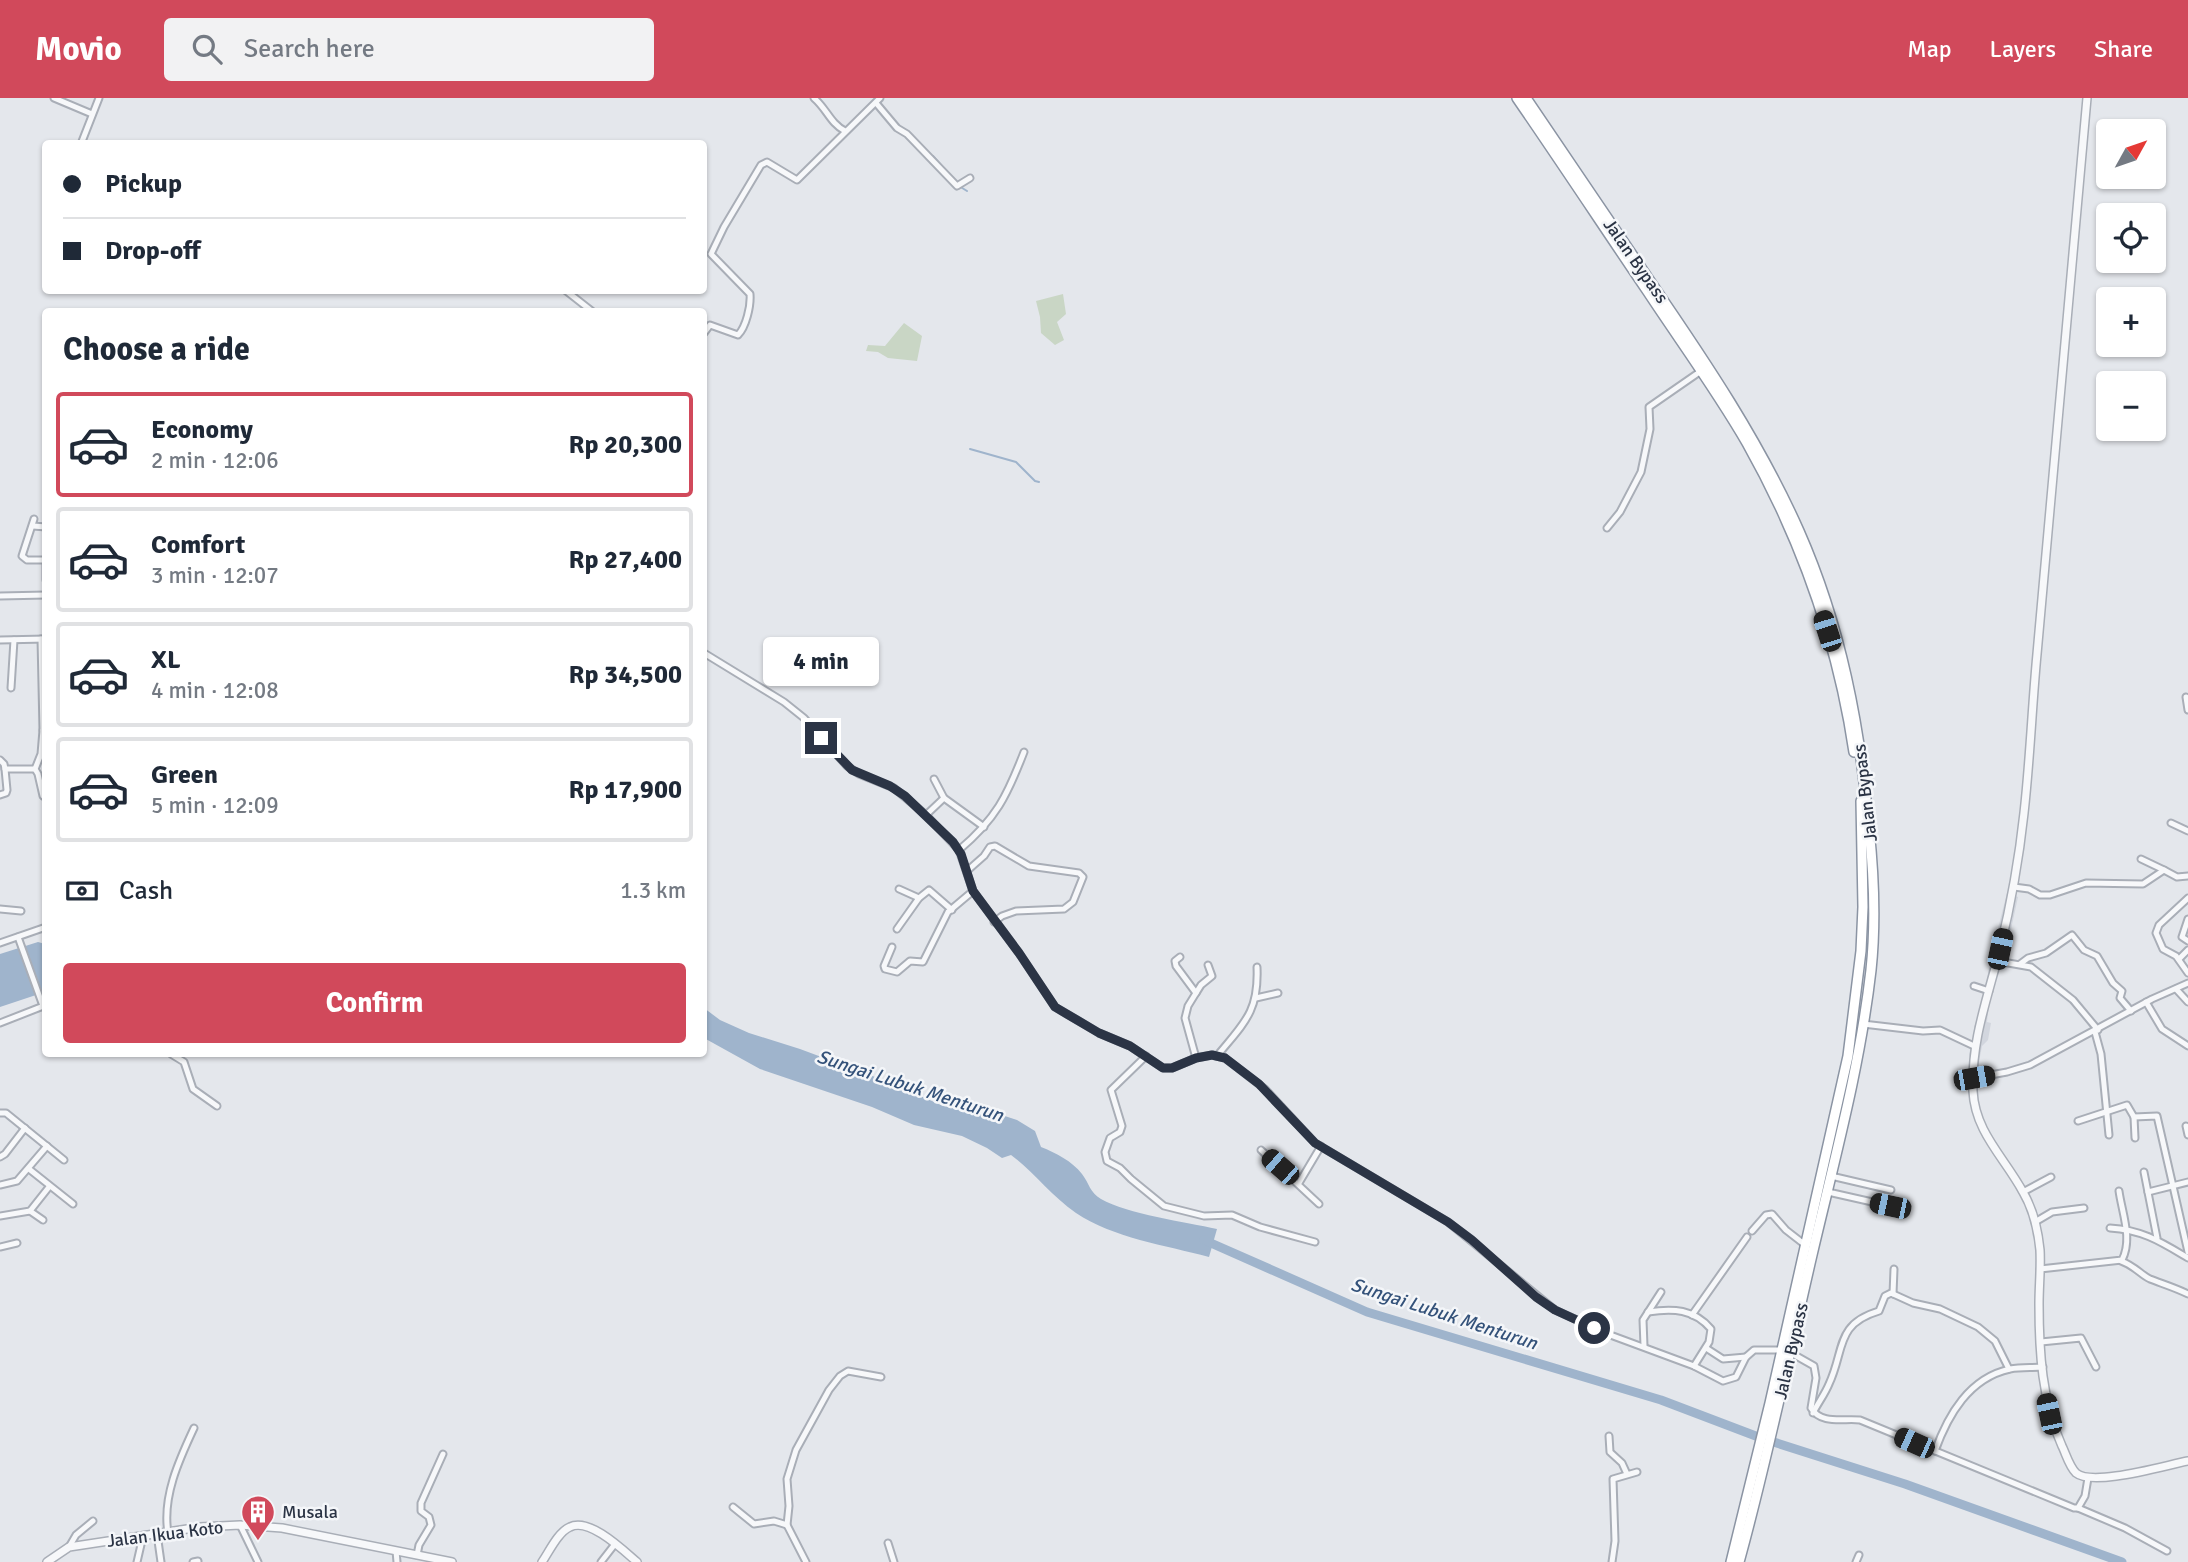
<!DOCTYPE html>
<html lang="en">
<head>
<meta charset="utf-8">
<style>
	:root { --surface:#fff; --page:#f2f2f3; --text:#1f2937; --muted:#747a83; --line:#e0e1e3; --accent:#d1495b }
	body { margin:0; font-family:Signika,sans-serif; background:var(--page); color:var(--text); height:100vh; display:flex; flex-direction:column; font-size:26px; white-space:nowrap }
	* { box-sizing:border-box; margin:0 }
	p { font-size:23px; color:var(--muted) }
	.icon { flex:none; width:38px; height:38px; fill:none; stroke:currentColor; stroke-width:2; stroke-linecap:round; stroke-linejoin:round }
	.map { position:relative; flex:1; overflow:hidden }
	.panel { position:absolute; left:42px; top:210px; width:665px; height:749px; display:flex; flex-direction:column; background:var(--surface); border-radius:7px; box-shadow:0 2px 5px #0004 }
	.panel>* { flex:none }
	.hud { position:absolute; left:42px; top:42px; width:665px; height:154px; border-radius:7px; box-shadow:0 2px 5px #0004; display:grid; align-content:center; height:154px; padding:0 21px; background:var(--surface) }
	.needle { width:46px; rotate:50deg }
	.controls { position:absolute; left:2096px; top:21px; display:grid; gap:14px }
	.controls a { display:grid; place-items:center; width:70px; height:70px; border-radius:7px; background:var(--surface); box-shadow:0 2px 5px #0004; font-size:35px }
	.end { position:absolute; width:32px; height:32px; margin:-16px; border:9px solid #2b3445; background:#fff; box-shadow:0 0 0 4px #fff }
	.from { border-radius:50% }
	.bubble { position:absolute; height:49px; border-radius:7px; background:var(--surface); box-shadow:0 2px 5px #0004; font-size:23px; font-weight:700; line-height:49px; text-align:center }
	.car { position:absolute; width:21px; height:42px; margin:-21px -10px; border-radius:9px; box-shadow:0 0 5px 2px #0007; background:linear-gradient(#222 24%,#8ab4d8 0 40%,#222 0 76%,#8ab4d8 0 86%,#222 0) }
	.hud b { display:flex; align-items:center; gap:24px; height:66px; font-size:26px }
	.hud b+b { border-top:2px solid var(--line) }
	.hud i { width:18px; height:18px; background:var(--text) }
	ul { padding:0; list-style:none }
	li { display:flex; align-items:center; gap:21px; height:105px; margin:0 14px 10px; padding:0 7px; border:4px solid var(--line); border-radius:7px }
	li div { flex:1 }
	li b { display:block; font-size:26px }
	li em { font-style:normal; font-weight:700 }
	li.active { border-color:var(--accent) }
	li>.icon { width:63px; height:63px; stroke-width:1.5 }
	h2 { padding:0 21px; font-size:32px; line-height:84px }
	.pay { display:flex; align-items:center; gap:18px; height:77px; padding:0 21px; font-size:26px }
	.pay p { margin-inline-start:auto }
	.primary-button { display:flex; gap:14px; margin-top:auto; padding:14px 21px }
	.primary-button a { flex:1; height:80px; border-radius:7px; background:var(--accent); color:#fff; font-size:28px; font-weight:700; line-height:80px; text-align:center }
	header { display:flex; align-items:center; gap:42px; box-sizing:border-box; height:98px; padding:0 35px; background:var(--accent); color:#fff }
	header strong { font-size:33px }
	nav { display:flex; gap:38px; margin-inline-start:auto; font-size:24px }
	.search { width:490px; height:63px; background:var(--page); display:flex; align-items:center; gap:18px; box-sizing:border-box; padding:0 24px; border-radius:7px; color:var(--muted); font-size:26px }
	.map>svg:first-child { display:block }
	.built { fill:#d2d6de }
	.green { fill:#c9d6c5 }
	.water { fill:#9fb4cc }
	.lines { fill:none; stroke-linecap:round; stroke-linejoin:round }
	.stream { stroke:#9fb4cc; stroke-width:2 }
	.river { stroke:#9fb4cc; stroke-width:9 }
	.minor-casing { stroke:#a9aeb7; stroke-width:9 }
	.tertiary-casing { stroke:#a9aeb7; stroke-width:10 }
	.trunk-casing { stroke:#8b94a3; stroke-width:12 }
	.minor { stroke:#f7f8fa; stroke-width:5 }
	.tertiary { stroke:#f7f8fa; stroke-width:7 }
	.trunk { stroke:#fff; stroke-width:9 }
	.route { stroke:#2b3445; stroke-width:9 }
	.labels { text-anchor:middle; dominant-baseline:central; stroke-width:5; stroke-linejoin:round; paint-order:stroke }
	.street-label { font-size:18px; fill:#2b3445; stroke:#f4f6f9 }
	.poi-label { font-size:18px; fill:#2b3445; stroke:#f4f6f9; text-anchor:start }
	.water-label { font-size:19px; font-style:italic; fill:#34527a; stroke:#f4f6f9 }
</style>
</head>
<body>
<header>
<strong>Movio</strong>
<div class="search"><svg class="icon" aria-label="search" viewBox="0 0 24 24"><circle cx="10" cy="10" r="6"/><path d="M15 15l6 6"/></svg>Search here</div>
<nav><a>Map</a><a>Layers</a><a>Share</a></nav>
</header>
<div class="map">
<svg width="2188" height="1464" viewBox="0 0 2188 1464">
	<rect width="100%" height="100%" fill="#e4e7ec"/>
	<!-- built -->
	<path class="built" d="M2007,795l11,4 -11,51 -7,15 -11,40 -2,19 4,1 -3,17 -6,6 -3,16 -8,2 -2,-10 7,-23 -2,-4 10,-28 6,-39z"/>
	<!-- green -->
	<g class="green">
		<path d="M1063,196l3,20 -9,8 7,18 -9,5 -14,-12 -1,-16 -4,-16z"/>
		<path d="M904,225l18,13 -5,25 -29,-3 -10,-6 -12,-1 2,-6 17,1z"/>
	</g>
	<!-- water -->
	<g class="water">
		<path d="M38,844l7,2v48l-45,15v-53z"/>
		<path d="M704,910l16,12 29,13 51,16 94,35 49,22 17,3 11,-4 46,15 18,11 6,16c15,6 31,14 41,27 7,9 8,19 19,25 26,15 85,23 116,30l-8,28c-44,-12 -96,-19 -133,-44 -25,-17 -42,-41 -65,-58l-9,3 -15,-10 -25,-12 -48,-11 -42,-18 -112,-38 -56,-31z"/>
	</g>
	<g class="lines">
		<!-- stream -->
		<g class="stream">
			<path d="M933,58l20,23"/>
			<path d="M959,88l8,5"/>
			<path d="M970,351l46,13 19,19 4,1"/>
		</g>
		<!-- river -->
		<path class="river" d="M1204,1142l163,72 294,88 100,38 144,46 217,78"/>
		<!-- minor casing -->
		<g class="minor-casing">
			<g id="minor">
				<path d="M54,0l38,16"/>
				<path d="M814,0c13,11 16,25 31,33"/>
				<path d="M876,5l21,25 10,6 50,52 13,-8"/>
				<path d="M81,46l18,-46"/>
				<path d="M565,192l28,22"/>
				<path d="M704,235l6,-8 28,10c8,-8 13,-29 12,-41l-39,-40 13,-27 37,-62 6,-3 30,18 83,-82"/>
				<path d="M34,421l-12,37 5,4h17"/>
				<path d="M33,428l13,1"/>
				<path d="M1607,430l13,-16 21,-40 9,-43 -1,-22 52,-36"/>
				<path d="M46,462v20"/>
				<path d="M0,498l46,-1"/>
				<path d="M41,541l2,91 3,1"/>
				<path d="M0,542l46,-1"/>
				<path d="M704,555l80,49 20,16 43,48 12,8 35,14 32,27 33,35 14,41 46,62 36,54 44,26 31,13 33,22h9l24,-10 16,-3 13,3 40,31 50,54 133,79 107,88 58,26 81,30 29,15 13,-4 10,-20 8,-7h26"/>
				<path d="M11,590l3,-48"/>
				<path d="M2186,599l2,13"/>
				<path d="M43,632l-2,24 -6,15 3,5 5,22 3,2"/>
				<path d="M0,662l4,4 1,5"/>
				<path d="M934,681l10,19"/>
				<path d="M0,697l6,-2 1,-3 -2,-21h30"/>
				<path d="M926,717l18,-17 40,29"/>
				<path d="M2171,725l17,8"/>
				<path d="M959,752c37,-31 48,-54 65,-98"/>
				<path d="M2141,761l23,11"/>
				<path d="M967,773l17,-15 6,-9 5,-1 34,20 50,7 4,4 -10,25 -9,7 -48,2 -14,5 -8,6"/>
				<path d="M2014,789l15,2 11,6h10l36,-12 57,1 21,-14 13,7 11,-1"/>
				<path d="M899,791l20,9"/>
				<path d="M2188,800l-29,27 -3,8 7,16 13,7 12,17"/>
				<path d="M0,811l21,2"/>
				<path d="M2188,821l-6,18 6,4"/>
				<path d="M897,831l22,-31 10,-8 23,20"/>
				<path d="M18,839l25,69"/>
				<path d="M0,845l46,-16"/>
				<path d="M892,849l-8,19 1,3 12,3 13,-11 13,1 25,-50 25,-21"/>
				<path d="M1180,859l-5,4 1,5 20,27 -8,13 -3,12 11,40"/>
				<path d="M2179,861l9,-9"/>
				<path d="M1997,863l34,6 42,33 25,30"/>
				<path d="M2020,866l8,-6 18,-5 26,-18 12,15 13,6 16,27 9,8 -2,7 11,13"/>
				<path d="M1974,888l15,5"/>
				<path d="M2176,891l12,13"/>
				<path d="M1196,895l5,-8 11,-9 -4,-11"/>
				<path d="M1256,900l22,-5"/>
				<path d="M2146,904l16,27 26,17"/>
				<path d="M0,925l46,-18"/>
				<path d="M1863,926l60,7 17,-1 34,16"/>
				<path d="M2095,934l6,22 8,81"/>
				<path d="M171,956l13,8 9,27 24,17"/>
				<path d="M1146,958l-35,34 11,36 -2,6 -10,6 -5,14 2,9 13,7 11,11 33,27 40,10 28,-1 28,12 55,15"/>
				<path d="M1217,958c27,-33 42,-44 40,-89"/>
				<path d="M1974,980l33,-6 23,-7 122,-66 36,-16"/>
				<path d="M0,1015h6l58,47"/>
				<path d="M2134,1019l1,21"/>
				<path d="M2078,1023l49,-16 7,12 23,-1 31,136"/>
				<path d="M2186,1028l2,9"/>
				<path d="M1261,1052l58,54"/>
				<path d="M0,1059l5,-3 20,-26"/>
				<path d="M29,1071l44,35"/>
				<path d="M2144,1074l13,66"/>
				<path d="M1831,1078l60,14"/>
				<path d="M1299,1085l22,-37"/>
				<path d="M0,1087l17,-4 30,-35"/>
				<path d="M1828,1094l62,14"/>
				<path d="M2023,1094l28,-15"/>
				<path d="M2148,1094l40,-10"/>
				<path d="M30,1113l13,9"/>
				<path d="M0,1118l30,-5 19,-24"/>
				<path d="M2035,1124l17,-10 32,-4"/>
				<path d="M2110,1130c33,2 51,14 78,30"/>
				<path d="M1752,1133l14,-16 6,-1 14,16 18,14"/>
				<path d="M0,1149l17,-4"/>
				<path d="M2121,1163c14,5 20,14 29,18 13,5 26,9 38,15"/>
				<path d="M2040,1171l82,-9c11,-21 0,-47 -3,-69"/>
				<path d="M1893,1196l1,-25"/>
				<path d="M1648,1214c25,-4 46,-3 63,17l-2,13 -15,24"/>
				<path d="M1692,1217l55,-78"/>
				<path d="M2041,1244l40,-4 15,29"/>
				<path d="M1644,1248l-1,-26 18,-28"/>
				<path d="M1706,1250l17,11 23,-2"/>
				<path d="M1791,1255l23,13 2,12 -5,30c10,17 33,10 49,12l214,88h4l7,-12 3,-18"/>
				<path d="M1813,1315c5,-10 12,-19 16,-29 16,-34 6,-60 50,-73l6,-15 6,-3 22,10 27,6 38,18 17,14 14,28"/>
				<path d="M1609,1338l1,16 12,11 5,11"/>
				<path d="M1935,1353c13,-36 34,-73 75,-82 11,-2 22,-1 33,-2"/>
				<path d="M733,1409l21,17 20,-3 13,4"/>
				<path d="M2078,1410l47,20 42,23"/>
				<path d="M240,1427l18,37"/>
				<path d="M168,1435c-6,-36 11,-73 26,-105"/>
				<path d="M157,1436l4,28"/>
				<path d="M888,1445l6,19"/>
				<path d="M69,1449l7,-12 17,-14"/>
				<path d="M396,1453l1,11"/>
				<path d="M417,1457l2,-10 12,-20 -2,-8 -8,-6v-8l22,-49"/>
				<path d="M137,1464l6,-26"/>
				<path d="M193,1464l5,-1"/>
				<path d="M601,1464l14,-18"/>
				<path d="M806,1464l-19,-37 2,-19 -2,-27 9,-29 33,-60 11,-14 8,-5 33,6"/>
				<path d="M1612,1464l3,-21 -2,-62 24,-7"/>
				<path d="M1856,1464l3,-7"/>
			</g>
		</g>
		<!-- tertiary casing -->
		<g class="tertiary-casing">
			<g id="tertiary">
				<path d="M2087,0c-16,185 -32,370 -50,556 -5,53 -7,106 -13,159 -5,46 -13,91 -24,136 -12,48 -29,91 -27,142 2,41 31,66 50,101 10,17 15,38 17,58 1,18 -1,36 -1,54 0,47 3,98 23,142 4,8 7,20 14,27 17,14 90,-8 112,-12"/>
				<path d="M47,1464l22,-15 131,-20 40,-2 42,3 170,34"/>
				<path d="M542,1464c7,-10 16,-30 28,-35 19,-10 53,23 67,35"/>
			</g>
		</g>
		<!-- trunk casing -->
		<g class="trunk-casing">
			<g id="trunk">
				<path d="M1517,0c44,64 87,129 131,194 33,50 69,99 99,151 54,96 91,201 107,309"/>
				<path d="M1526,0c41,61 83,122 124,183 55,80 109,160 149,250 42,95 61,195 70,298 5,47 7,94 2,141 -11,97 -37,191 -59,285 -24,103 -45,206 -73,307"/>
				<path d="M1731,1464l39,-159 78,-347 13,-105 2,-44 -2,-106"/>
			</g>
		</g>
		<!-- minor -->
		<use href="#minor" class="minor"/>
		<!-- tertiary -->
		<use href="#tertiary" class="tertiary"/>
		<!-- trunk -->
		<use href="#trunk" class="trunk"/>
	</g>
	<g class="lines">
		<!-- route -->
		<path class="route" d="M821,640l31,32 38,16 15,10 48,46 8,12 12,37 46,62 36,54 44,26 31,13 33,22h9l24,-10 16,-3 13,3 34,26 56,59 133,79 24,18 64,57 19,13 39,18"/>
	</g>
	<!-- icons -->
	<defs>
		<g id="building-pin" transform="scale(1.75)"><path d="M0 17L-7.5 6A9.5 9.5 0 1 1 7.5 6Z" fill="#d1495b" stroke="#f4f6f9"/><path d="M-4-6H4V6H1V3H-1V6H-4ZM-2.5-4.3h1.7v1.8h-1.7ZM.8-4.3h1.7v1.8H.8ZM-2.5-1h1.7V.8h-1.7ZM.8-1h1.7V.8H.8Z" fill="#fff"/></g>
	</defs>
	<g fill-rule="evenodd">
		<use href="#building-pin" x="258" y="1414"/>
	</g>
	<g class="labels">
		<!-- street labels -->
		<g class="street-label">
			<text transform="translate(1636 163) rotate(55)">Jalan Bypass</text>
			<text transform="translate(1865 695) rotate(-97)">Jalan Bypass</text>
			<text transform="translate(1791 1253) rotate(-77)">Jalan Bypass</text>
			<text transform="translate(165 1436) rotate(-7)">Jalan Ikua Koto</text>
		</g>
		<!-- poi labels -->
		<g class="poi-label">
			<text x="282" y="1414">Musala</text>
		</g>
		<!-- water labels -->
		<g class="water-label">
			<text transform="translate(910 988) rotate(18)">Sungai Lubuk Menturun</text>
			<text transform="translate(1444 1216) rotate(18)">Sungai Lubuk Menturun</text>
		</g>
	</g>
</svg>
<div class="controls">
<a><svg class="needle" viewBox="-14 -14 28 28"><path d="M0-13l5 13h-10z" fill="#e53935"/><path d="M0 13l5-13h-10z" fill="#747a83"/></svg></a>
<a><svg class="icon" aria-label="locate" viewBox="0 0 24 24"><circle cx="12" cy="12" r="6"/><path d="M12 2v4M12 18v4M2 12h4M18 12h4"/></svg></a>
<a>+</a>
<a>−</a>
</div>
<i class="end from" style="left:1594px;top:1230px"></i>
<i class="end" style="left:821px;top:640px"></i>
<div class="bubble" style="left:763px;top:539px;width:116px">4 min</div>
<i class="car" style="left:1827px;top:533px;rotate:342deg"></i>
<i class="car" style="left:2000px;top:851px;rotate:12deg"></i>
<i class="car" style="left:1974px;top:980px;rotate:80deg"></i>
<i class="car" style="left:1280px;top:1069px;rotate:311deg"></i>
<i class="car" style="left:1890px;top:1108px;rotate:282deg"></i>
<i class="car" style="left:2049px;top:1316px;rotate:348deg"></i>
<i class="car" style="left:1914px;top:1345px;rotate:294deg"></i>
<div class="hud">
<b><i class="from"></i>Pickup</b>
<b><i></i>Drop-off</b>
</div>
<section class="panel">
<h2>Choose a ride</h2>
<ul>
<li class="active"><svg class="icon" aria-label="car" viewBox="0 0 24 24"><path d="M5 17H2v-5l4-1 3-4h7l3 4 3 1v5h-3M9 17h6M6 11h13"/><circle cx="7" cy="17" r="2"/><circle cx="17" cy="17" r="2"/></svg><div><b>Economy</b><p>2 min · 12:06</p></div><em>Rp 20,300</em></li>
<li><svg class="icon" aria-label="car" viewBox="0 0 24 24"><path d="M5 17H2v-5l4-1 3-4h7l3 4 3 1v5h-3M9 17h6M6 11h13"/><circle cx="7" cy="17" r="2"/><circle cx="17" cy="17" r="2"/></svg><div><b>Comfort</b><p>3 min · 12:07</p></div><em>Rp 27,400</em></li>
<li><svg class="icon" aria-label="car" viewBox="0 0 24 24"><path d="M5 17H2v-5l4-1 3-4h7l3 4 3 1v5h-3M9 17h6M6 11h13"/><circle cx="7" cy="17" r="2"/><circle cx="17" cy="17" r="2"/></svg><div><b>XL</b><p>4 min · 12:08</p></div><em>Rp 34,500</em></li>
<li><svg class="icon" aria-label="car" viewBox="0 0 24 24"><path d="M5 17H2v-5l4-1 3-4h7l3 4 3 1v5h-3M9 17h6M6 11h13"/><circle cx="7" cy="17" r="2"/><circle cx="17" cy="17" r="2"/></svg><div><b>Green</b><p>5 min · 12:09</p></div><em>Rp 17,900</em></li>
</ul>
<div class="pay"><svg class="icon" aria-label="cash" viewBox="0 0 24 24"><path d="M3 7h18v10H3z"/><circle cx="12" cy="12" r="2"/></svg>Cash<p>1.3 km</p></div>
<div class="primary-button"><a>Confirm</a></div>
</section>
</div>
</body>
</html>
